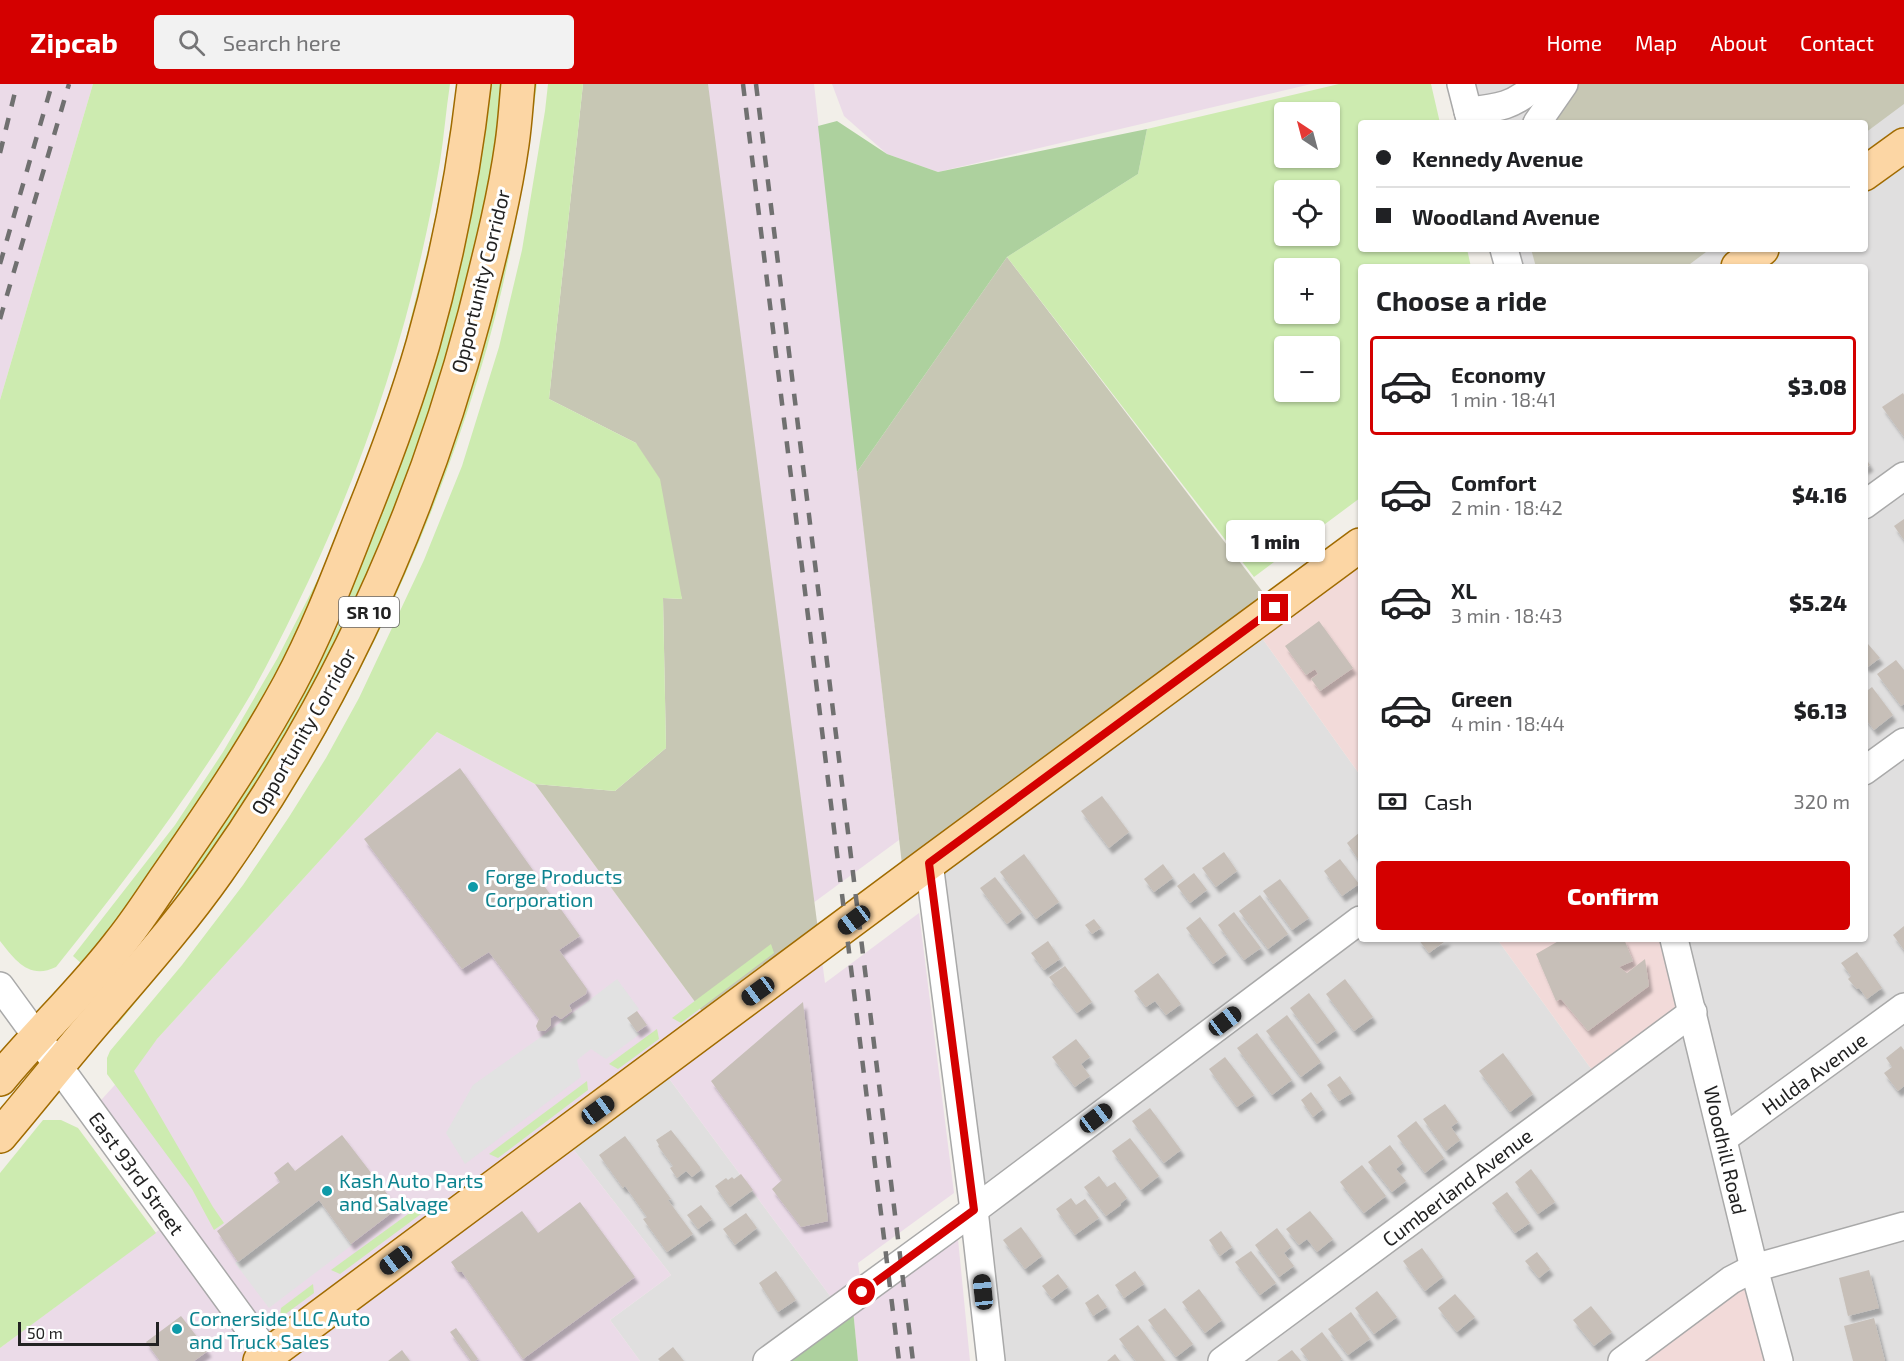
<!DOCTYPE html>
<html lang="en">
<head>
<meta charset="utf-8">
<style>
	:root { --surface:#fff; --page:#f2f2f2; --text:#202124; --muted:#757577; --line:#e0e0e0; --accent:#d40000 }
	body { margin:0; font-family:"Exo 2",sans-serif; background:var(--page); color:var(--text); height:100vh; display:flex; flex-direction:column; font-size:22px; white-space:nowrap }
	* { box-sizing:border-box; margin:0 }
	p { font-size:20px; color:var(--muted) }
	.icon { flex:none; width:33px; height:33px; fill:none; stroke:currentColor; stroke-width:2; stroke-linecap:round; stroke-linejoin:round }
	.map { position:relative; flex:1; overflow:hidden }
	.drawer { position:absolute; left:1358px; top:180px; width:510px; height:678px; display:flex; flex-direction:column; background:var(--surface); border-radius:6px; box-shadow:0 2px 4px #0004 }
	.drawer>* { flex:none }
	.banner { position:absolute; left:1358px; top:36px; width:510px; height:132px; border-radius:6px; box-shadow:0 2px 4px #0004; display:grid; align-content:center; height:132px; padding:0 18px; background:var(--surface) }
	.needle { width:39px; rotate:324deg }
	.fabs { position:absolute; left:1274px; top:18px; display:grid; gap:12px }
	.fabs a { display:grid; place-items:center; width:66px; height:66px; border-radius:6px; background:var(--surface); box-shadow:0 2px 4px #0004; font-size:30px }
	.scale { position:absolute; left:18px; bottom:15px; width:141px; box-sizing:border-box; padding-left:6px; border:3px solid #222; border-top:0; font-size:16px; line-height:21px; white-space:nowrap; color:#222; -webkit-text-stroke:4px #fff; paint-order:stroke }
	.end { position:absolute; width:27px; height:27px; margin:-14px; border:8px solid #d40000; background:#fff; box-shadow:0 0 0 3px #fff }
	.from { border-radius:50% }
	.bubble { position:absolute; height:42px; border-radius:6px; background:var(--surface); box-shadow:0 2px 4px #0004; font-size:20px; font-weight:800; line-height:42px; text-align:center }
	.car { position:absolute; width:18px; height:36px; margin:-18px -9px; border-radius:8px; box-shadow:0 0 4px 2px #0007; background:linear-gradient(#222 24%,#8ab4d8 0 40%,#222 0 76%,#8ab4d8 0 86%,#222 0) }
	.banner b { display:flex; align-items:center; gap:21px; height:57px; font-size:22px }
	.banner b+b { border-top:2px solid var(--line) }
	.banner i { width:15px; height:15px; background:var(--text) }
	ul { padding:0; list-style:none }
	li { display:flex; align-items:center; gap:18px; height:99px; margin:0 12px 9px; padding:0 6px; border:3px solid transparent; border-radius:6px }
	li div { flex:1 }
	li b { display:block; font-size:22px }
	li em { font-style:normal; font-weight:800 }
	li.current { border-color:var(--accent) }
	li>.icon { width:54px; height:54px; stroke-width:1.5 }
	h2 { padding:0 18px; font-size:27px; line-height:72px }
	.pay { display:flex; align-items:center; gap:15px; height:66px; padding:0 18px; font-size:22px }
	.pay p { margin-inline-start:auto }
	.cta { display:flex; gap:12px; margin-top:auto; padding:12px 18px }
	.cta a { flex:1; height:69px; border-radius:6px; background:var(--accent); color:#fff; font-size:24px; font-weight:800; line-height:69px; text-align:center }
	header { display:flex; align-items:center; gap:36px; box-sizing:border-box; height:84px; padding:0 30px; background:var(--accent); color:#fff }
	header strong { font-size:28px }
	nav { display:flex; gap:33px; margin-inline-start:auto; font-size:21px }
	.search { width:420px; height:54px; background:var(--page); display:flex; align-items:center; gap:15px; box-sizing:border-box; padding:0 21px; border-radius:6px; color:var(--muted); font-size:22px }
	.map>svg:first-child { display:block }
	.residential { fill:#e0dfdf }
	.commercial { fill:#f2dad9 }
	.industrial { fill:#ebdbe8 }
	.construction { fill:#c7c7b4 }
	.grass { fill:#cdebb0; fill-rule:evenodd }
	.forest { fill:#add19e }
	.parking { fill:#e2e2e2 }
	.building { fill:#c7bfb8; filter:url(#shadow) }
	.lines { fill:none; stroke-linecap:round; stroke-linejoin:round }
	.minor-casing { stroke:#a9a9a9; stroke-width:30 }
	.major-casing { stroke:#a06b00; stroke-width:36 }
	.minor { stroke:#fff; stroke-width:27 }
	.major { stroke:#fcd6a4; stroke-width:33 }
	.rail { stroke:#707070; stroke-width:4.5; stroke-dasharray:12 12; stroke-linecap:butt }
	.route { stroke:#d40000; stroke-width:8 }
	.culture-dot { fill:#0f9aa8; stroke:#fff; stroke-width:2 }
	.labels { text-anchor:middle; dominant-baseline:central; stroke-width:6; stroke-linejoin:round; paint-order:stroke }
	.shield { fill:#fff; stroke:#646464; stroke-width:1.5 }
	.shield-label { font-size:18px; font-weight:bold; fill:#222 }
	.street-label { font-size:20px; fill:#222; stroke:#fff }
	.culture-label { font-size:20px; fill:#0d838f; stroke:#fff; text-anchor:start }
</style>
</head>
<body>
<header>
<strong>Zipcab</strong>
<div class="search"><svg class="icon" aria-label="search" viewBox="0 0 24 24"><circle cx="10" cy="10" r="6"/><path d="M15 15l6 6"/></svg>Search here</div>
<nav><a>Home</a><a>Map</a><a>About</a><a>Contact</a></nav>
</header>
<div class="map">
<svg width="1904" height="1277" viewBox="0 0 1904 1277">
	<defs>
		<filter id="shadow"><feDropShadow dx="3.5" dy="6" stdDeviation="1.5" flood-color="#0004"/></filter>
	</defs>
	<rect width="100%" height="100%" fill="#f2efe9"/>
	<!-- residential -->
	<g class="residential">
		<path d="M1461,0h443v1277h-913l-62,-498 323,-239 108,151v164h137l103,142 74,-142h190v-672h-355l-5,-18h360v-126h-393z"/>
		<path d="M659,981l180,243 -72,53h-127l-30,-41 61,-45 -108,-139z"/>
	</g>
	<!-- commercial -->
	<g class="commercial">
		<path d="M1360,461v230l-108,-151z"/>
		<path d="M1497,855h177l19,73 -93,69z"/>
		<path d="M1754,1184l25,93h-157z"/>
	</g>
	<!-- industrial -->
	<g class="industrial">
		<path d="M0,0h93l-93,316z"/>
		<path d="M705,0h109l85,756 -90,66z"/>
		<path d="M832,0h479l-373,88 -51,-18 -43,-38z"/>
		<path d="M437,648l98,52 177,241 108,-80 5,38 94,-70 35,280 -96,70 4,29 -3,3 99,-56 12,122h-112l-6,-62 -13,9 -180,-243 -96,71 108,139 -61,45 30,41h-640v-13l171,-127 -79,-111z"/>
	</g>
	<!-- construction -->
	<g class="construction">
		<path d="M583,0h125l112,861 -108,80 -177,-241 80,7 51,-43 -3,-150 19,1 -46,-156 -87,-44z"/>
		<path d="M1579,0h325v20l-39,29 -1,-10h-315z"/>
		<path d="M1531,165h179l-24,18h-150z"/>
		<path d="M1007,173l268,351 -371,274 -47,-410z"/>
	</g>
	<!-- grass -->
	<g class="grass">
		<path d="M93,0h357c-4,26 -6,52 -10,78 -26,154 -75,305 -144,445 -14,29 -29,59 -45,87 -57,97 -125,186 -195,273 -27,13 -41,-7 -56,-26v-541z"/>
		<path d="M457,0h8l-38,216 -120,320 -68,125 -129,187 -28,32 -9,-8 102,-131 48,-73 54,-93 43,-84 55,-137 28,-88 29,-117 12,-62z"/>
		<path d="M487,0h21l-33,198 -103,301 -124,225 -86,111 37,-60 29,-42 55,-86 39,-72 25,-52 9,-41z"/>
		<path d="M530,0h7c-13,99 -29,198 -59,294 -51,166 -125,324 -222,469 -43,62 -91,120 -139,178l-6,-4 271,-411z"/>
		<path d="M548,0h35l-34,315 87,44 24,36 22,120 -19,-1 3,150 -51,43 -80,-7 -98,-52 -280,307 -23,32 79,136 11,16 -10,7 -22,-41 -85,-115v-16l3,-7 72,-86 61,-80 46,-68 37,-59 33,-60 65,-138 38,-94 37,-119 23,-97 23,-139z"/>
		<path d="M1339,0h92l9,39h-80v126h107l4,18h-111v231l-106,79 -247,-320 131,-83 9,-45zM1284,28h45v46h-45zM1284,106h45v46h-45zM1284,184h45v46h-45zM1284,262h45v46h-45z"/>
		<path d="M771,860l3,9 -93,70 -9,-5z"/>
		<path d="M657,945l2,10 -41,30 -9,-5z"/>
		<path d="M587,997l1,9 -90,68 -9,-4z"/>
		<path d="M43,1036h18l17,8 78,105 -156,115v-175z"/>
		<path d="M426,1117l-1,10 -85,63 -9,-4z"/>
		<path d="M313,1200l1,9 -34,25 1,-10z"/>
	</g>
	<!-- forest -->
	<g class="forest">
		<path d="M837,37l50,33 51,18 209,-43 -9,45 -131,83 -150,215 -39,-346z"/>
		<path d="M852,1215l6,62h-91z"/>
	</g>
	<!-- parking -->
	<g class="parking">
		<path d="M617,895l22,30 -2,2v21l3,2 -34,25 -15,-10 -14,11 4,17 -116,87 -19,-31 27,-48 72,-51z"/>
		<path d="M319,1116l33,45 -83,63 -34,-45z"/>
	</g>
	<!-- building -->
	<g class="building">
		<path d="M1903,309l1,2v42l-22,-30z"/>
		<path d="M1864,372l6,9 -6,4z"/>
		<path d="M1904,435v21l-10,-14z"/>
		<path d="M1319,537l34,47 -33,23 -9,-12 7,-5 -3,-5 -9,6 -21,-29z"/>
		<path d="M1868,560l12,14 -12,9 -4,-3v-17z"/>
		<path d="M1896,576l8,10v34l-3,2 -24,-32z"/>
		<path d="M1872,603l21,28 -19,15 -10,-13v-24z"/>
		<path d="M460,684l120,168 -21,14 28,39 -1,5 -17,11 3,6 -11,8 -6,-4 -4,3v7l-6,6h-7l-2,-5 3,-7 -50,-67 -27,17 -98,-130z"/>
		<path d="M1102,712l27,36 -20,16 -28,-37z"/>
		<path d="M1360,748v30l-13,-19z"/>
		<path d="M1224,768l13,19 -21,16 -14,-19z"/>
		<path d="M1024,770l35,48 -23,17 -36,-47z"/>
		<path d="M1340,775l19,25 -17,12 -18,-25z"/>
		<path d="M1163,780l10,14 -19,14 -10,-13z"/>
		<path d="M1194,789l13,17 -17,13 -13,-17z"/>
		<path d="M995,793l27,35 -15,12 -27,-36z"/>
		<path d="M1280,795l29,39 -17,12 -29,-39z"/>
		<path d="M1260,811l28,39 -20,15 -29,-38z"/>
		<path d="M1234,828l27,36 -17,12 -26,-35z"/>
		<path d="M1200,833l27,37 -14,10 -27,-36z"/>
		<path d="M1094,835l7,9 -9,6 -7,-9z"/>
		<path d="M1904,842v24l-11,-15z"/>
		<path d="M1418,855h30l-19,14z"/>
		<path d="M1562,855h62l9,22 -14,6 8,6 18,-14 4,27 -61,45 -27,-32 -5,2 -20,-47z"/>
		<path d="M1048,857l12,18 -16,11 -13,-17z"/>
		<path d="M1857,868l25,36 -15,11 -8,-11 -2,1 -9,-10 3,-3 -10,-13z"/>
		<path d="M1065,882l27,36 -15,11 -28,-36z"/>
		<path d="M1158,889l23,31 -15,11 -11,-14 -9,6 -12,-16z"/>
		<path d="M1345,895l28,38 -19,14 -28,-37z"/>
		<path d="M1309,909l27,37 -19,14 -27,-36z"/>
		<path d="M803,918l25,219 -27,6 -29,-38 10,-9 -71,-99z"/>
		<path d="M637,927l10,14 -10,7 -10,-14z"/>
		<path d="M1287,931l34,47 -20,15 -35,-46z"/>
		<path d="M1257,949l35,47 -20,15 -35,-47z"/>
		<path d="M1076,955l14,18 -9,7 9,12 -15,11 -23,-30z"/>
		<path d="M1901,962l3,4v36l-6,5 -14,-18 8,-6 -6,-9z"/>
		<path d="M1503,969l30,41 -23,18 -31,-41z"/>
		<path d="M1225,973l29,38 -17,12 -28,-38z"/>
		<path d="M1340,992l12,17 -13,8 -12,-16z"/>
		<path d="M1311,1008l12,17 -10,8 -12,-17z"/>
		<path d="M1445,1020l13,18 -7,5 9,13 -14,11 -23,-32z"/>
		<path d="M1150,1024l31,42 -17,13 -32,-42z"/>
		<path d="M1416,1037l28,37 -19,15 -28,-37z"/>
		<path d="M671,1046l29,37 1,3 -9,7 -6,-6 -9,7 -7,-10 3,-2 -15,-20 1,-1 -3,-5z"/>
		<path d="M342,1051l56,73 -47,36 -32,-44 -81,62 -21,-31 63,-49 -6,-9 14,-11 7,9z"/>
		<path d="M625,1052l46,63 -3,1 25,34 -26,18 -24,-33 4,-2 -22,-31 -2,2 -24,-33z"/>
		<path d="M1130,1054l29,38 -18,14 -29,-39z"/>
		<path d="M1390,1061l13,18 -7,6 10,12 -14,11 -24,-30z"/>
		<path d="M1362,1081l24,31 -22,17 -24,-31z"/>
		<path d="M1531,1085l24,33 -17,12 -23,-32z"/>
		<path d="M741,1090l12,16 -23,17 -15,-21 11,-8 2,2 4,-3 2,2z"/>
		<path d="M1099,1092l8,11 8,-5 12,16 -7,6 1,1 -15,11 -22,-29z"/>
		<path d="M1507,1108l23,31 -15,10 -23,-30z"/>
		<path d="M1071,1114l5,7 9,-6 14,19 -24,17 -19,-26z"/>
		<path d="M580,1118l55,75 -112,82 -61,-87h-4l-7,-10 71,-51 16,22z"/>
		<path d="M701,1121l11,14 -14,10 -11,-14z"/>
		<path d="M1310,1127l23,28 -16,13 -10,-13 -8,6 -13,-16z"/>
		<path d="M746,1129l11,15 -22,17 -12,-16z"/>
		<path d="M1021,1143l21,29 -17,13 -22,-29z"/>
		<path d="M1277,1144l14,19 -7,6 10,13 -15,11 -24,-32z"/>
		<path d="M1221,1147l11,16 -12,9 -11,-16z"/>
		<path d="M1422,1164l21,29 -18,14 -22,-30z"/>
		<path d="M1251,1167l25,32 -16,12 -25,-33z"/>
		<path d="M1537,1168l13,17 -11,9 -14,-17z"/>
		<path d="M1869,1186l10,38 -31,8 -9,-38z"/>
		<path d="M776,1187l20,29 -18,12 -19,-29z"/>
		<path d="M1135,1187l9,13 -20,14 -9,-13z"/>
		<path d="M1058,1190l10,13 -16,12 -10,-13z"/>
		<path d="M1199,1205l23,31 -17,13 -23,-31z"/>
		<path d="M1377,1207l20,26 -23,17 -19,-26z"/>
		<path d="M1098,1210l9,13 -14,9 -8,-13z"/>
		<path d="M1455,1210l20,23 -18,15 -19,-24z"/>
		<path d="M1591,1222l21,26 -18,14 -21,-26z"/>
		<path d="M1165,1224l28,36 -17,13 -28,-37z"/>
		<path d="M1351,1228l19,27 -22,16 -20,-26z"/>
		<path d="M181,1232l27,35 -14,10h-34l-14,-19z"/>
		<path d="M1874,1234l11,43h-32l-9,-35z"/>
		<path d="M1138,1241l27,36h-29l-17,-22z"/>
		<path d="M456,1244l22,31 -3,2h-4l-21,-29z"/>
		<path d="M1322,1248l20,27 -3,2h-30l-9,-12z"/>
		<path d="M673,1263l11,14h-24l-2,-2z"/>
		<path d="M402,1266l8,11h-22z"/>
		<path d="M1292,1266l9,11h-24z"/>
		<path d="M1115,1270l5,7h-13z"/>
	</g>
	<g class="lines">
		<!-- minor casing -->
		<g class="minor-casing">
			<g id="minor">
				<path d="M1461,0l10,39"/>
				<path d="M1468,27c30,-3 47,-5 69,-27"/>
				<path d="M1537,39l27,-39"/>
				<path d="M1504,165l5,18"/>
				<path d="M1864,421l40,-29"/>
				<path d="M1864,687l40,-29"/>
				<path d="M929,779l45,347 17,151"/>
				<path d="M1674,855l80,329 25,93"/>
				<path d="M0,902l273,375"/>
				<path d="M1724,1054l180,-131"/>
				<path d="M767,1277l207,-151 386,-290"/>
				<path d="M1222,1277l471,-349"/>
				<path d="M1622,1277l109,-81 23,-12 150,-42"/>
			</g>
		</g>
		<!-- major casing -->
		<g class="major-casing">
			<g id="major">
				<path d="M1864,90l40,-29"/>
				<path d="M1738,183l24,-18"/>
				<path d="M0,995c38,-46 83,-88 119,-135 18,-22 33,-46 49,-69 43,-62 85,-124 121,-190 29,-54 50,-110 72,-166 23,-57 45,-116 62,-175 24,-85 41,-172 51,-260"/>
				<path d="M0,1052c34,-40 66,-81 100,-120 40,-47 81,-93 117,-144 121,-171 205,-356 258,-558 14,-56 29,-113 37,-170 3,-20 4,-40 6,-60"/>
				<path d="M260,1277l669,-498 431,-318"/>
			</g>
		</g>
		<!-- minor -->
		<use href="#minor" class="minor"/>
		<!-- major -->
		<use href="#major" class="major"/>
		<!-- rail -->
		<g class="rail">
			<path d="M743,0l156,1277"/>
			<path d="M756,0l157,1277"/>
			<path d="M0,69l17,-69"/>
			<path d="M0,180l52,-180"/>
			<path d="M0,235l69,-235"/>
		</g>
	</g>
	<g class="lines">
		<!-- route -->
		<path class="route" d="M862,1208l112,-82 -45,-347 346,-255"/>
	</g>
	<!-- markers -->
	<g class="culture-dot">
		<circle cx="473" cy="803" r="6"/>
		<circle cx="327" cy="1107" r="6"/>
		<circle cx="177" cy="1245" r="6"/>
	</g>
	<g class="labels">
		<!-- shield labels -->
		<rect class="shield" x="339" y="513" width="60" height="30" rx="4.5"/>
		<g class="shield-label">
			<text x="369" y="528">SR 10</text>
		</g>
		<!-- street labels -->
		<g class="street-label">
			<text transform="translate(480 197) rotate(-76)">Opportunity Corridor</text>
			<text transform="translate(303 647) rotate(-60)">Opportunity Corridor</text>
			<text transform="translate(1814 989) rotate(-36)">Hulda Avenue</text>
			<text transform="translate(1726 1066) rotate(77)">Woodhill Road</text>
			<text transform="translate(137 1089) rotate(54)">East 93rd Street</text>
			<text transform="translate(1457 1103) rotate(-37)">Cumberland Avenue</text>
		</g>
		<!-- culture labels -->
		<g class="culture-label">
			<text x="485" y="792">Forge Products<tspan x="485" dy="23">Corporation</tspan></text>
			<text x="339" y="1096">Kash Auto Parts<tspan x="339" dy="23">and Salvage</tspan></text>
			<text x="189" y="1234">Cornerside LLC Auto<tspan x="189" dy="23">and Truck Sales</tspan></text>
		</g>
	</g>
</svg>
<div class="fabs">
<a><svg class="needle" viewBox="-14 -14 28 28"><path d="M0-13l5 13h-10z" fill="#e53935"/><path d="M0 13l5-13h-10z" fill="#757577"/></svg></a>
<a><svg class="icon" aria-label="locate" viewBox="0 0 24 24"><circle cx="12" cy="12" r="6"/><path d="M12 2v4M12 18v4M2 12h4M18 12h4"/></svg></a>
<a>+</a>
<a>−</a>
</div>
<div class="scale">50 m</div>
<i class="end from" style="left:862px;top:1208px"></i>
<i class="end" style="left:1275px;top:524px"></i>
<div class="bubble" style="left:1226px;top:436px;width:99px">1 min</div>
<i class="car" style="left:854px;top:836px;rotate:233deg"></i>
<i class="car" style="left:758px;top:907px;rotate:234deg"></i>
<i class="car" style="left:1225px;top:937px;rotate:53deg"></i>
<i class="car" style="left:598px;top:1026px;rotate:54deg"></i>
<i class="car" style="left:1096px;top:1034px;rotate:53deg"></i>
<i class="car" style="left:396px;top:1176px;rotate:233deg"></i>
<i class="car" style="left:983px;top:1208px;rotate:354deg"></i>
<div class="banner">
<b><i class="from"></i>Kennedy Avenue</b>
<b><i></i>Woodland Avenue</b>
</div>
<section class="drawer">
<h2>Choose a ride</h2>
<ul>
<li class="current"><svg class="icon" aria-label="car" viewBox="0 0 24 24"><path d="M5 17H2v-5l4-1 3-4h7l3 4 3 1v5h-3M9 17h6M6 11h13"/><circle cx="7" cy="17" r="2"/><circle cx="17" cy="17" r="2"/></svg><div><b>Economy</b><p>1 min · 18:41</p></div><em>$3.08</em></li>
<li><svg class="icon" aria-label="car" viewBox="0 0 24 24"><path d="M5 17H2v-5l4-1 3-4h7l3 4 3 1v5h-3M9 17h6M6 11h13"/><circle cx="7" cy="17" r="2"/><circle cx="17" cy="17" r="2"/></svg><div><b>Comfort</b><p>2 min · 18:42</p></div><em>$4.16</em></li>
<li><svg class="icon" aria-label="car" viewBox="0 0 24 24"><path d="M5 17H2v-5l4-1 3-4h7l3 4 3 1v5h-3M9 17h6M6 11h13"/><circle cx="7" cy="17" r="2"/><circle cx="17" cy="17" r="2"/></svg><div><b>XL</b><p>3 min · 18:43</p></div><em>$5.24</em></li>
<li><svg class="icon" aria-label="car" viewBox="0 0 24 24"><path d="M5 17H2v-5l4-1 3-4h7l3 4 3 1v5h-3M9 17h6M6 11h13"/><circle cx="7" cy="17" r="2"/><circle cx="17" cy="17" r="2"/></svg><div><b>Green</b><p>4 min · 18:44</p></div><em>$6.13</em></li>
</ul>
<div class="pay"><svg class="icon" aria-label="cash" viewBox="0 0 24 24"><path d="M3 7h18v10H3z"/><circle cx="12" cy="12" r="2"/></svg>Cash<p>320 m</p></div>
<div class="cta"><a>Confirm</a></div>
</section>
</div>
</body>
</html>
